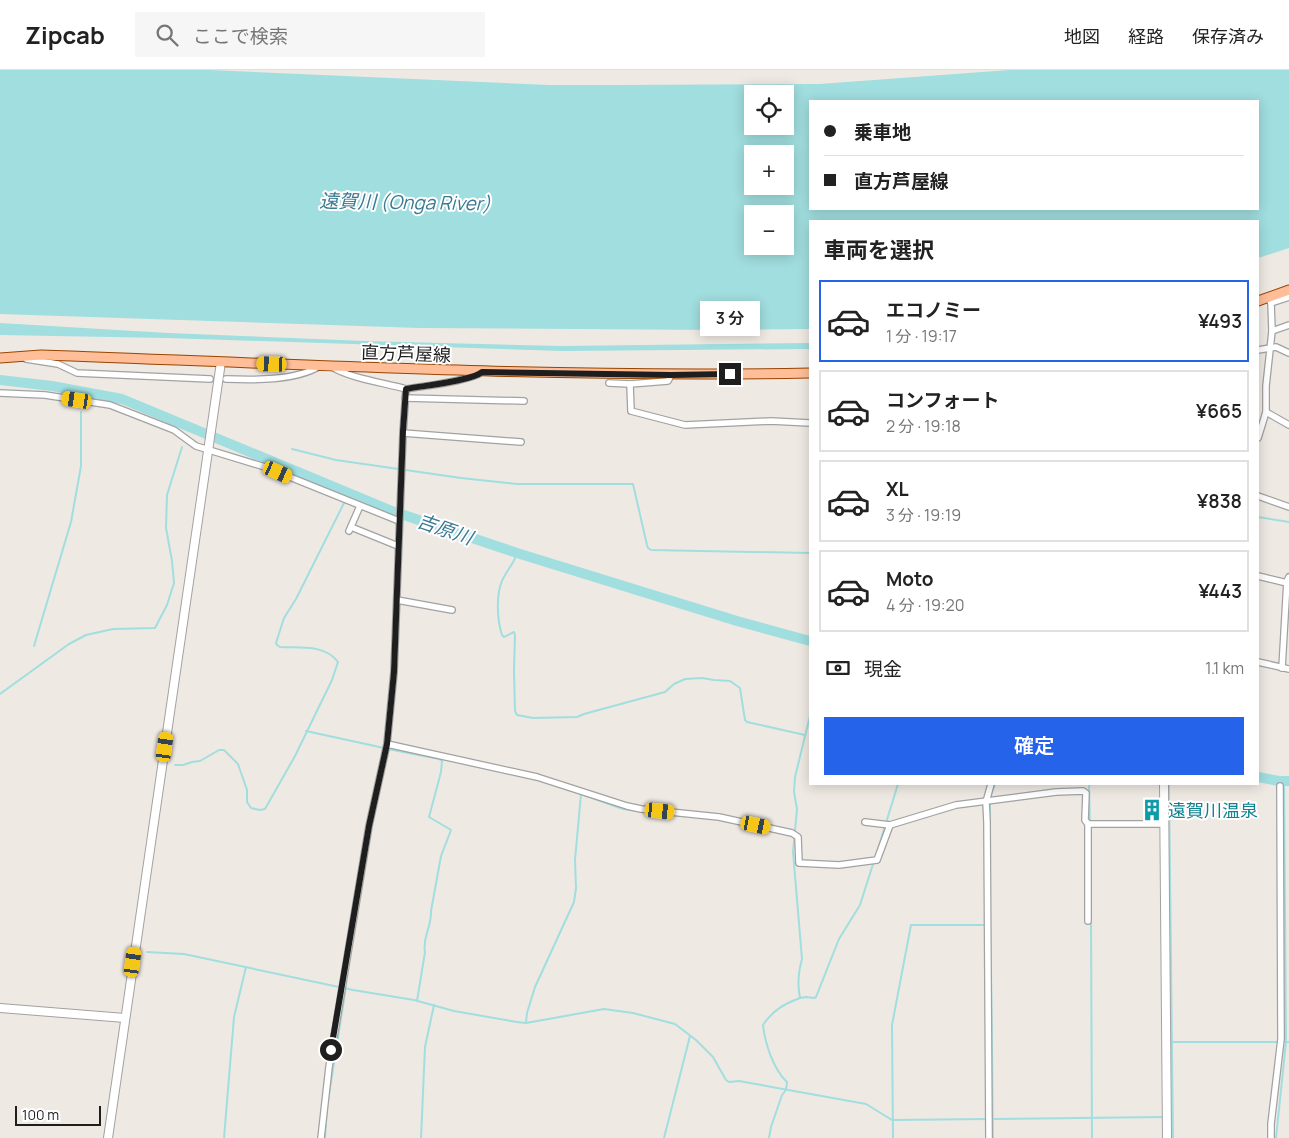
<!DOCTYPE html>
<html lang="ja">
<head>
<meta charset="utf-8">
<style>
	:root { --surface:#fff; --page:#f6f6f6; --text:#222; --muted:#767676; --line:#e0e0e0; --accent:#2563eb }
	body { margin:0; font-family:Manrope,"Noto Sans JP",sans-serif; background:var(--page); color:var(--text); height:100vh; display:flex; flex-direction:column; font-size:19px; white-space:nowrap }
	* { box-sizing:border-box; margin:0 }
	p { font-size:16px; color:var(--muted) }
	.icon { flex:none; width:28px; height:28px; fill:none; stroke:currentColor; stroke-width:2; stroke-linecap:round; stroke-linejoin:round }
	.map { position:relative; flex:1; overflow:hidden }
	.side { position:absolute; left:809px; top:150px; width:450px; height:565px; display:flex; flex-direction:column; background:var(--surface); border-radius:0px; box-shadow:0 2px 12px #0003 }
	.side>* { flex:none }
	.top-card { position:absolute; left:809px; top:30px; width:450px; height:110px; border-radius:0px; box-shadow:0 2px 12px #0003; display:grid; align-content:center; height:110px; padding:0 15px; background:var(--surface) }
	.buttons { position:absolute; left:744px; top:15px; display:grid; gap:10px }
	.buttons a { display:grid; place-items:center; width:50px; height:50px; border-radius:0px; background:var(--surface); box-shadow:0 2px 12px #0003; font-size:25px }
	.scale { position:absolute; left:15px; bottom:12px; width:86px; box-sizing:border-box; padding-left:5px; border:2px solid #1e1e1e; border-top:0; font-size:14px; line-height:18px; white-space:nowrap; color:#1e1e1e; -webkit-text-stroke:4px #fff; paint-order:stroke }
	.end { position:absolute; width:22px; height:22px; margin:-11px; border:6px solid #1e1e1e; background:#fff; box-shadow:0 0 0 2px #fff }
	.from { border-radius:50% }
	.bubble { position:absolute; height:35px; border-radius:0px; background:var(--surface); box-shadow:0 2px 12px #0003; font-size:16px; font-weight:600; line-height:35px; text-align:center }
	.car { position:absolute; width:15px; height:30px; margin:-15px -8px; border-radius:6px; box-shadow:0 0 4px 1px #0007; background:linear-gradient(#f5c518 24%,#345 0 40%,#f5c518 0 76%,#345 0 86%,#f5c518 0) }
	.top-card b { display:flex; align-items:center; gap:18px; height:48px; font-size:19px }
	.top-card b+b { border-top:1px solid var(--line) }
	.top-card i { width:12px; height:12px; background:var(--text) }
	ul { padding:0; list-style:none }
	li { display:flex; align-items:center; gap:15px; height:82px; margin:0 10px 8px; padding:0 5px; border:2px solid var(--line); border-radius:0px }
	li div { flex:1 }
	li b { display:block; font-size:19px }
	li em { font-style:normal; font-weight:600 }
	li.on { border-color:var(--accent) }
	li>.icon { width:45px; height:45px; stroke-width:1.5 }
	h2 { padding:0 15px; font-size:22px; line-height:60px }
	.pay { display:flex; align-items:center; gap:12px; height:55px; padding:0 15px; font-size:19px }
	.pay p { margin-inline-start:auto }
	.button { display:flex; gap:10px; margin-top:auto; padding:10px 15px }
	.button a { flex:1; height:58px; border-radius:0px; background:var(--accent); color:#fff; font-size:20px; font-weight:600; line-height:58px; text-align:center }
	header { display:flex; align-items:center; gap:30px; box-sizing:border-box; height:70px; padding:0 25px; background:var(--surface); border-bottom:1px solid var(--line) }
	header strong { font-size:24px }
	nav { display:flex; gap:28px; margin-inline-start:auto; font-size:18px }
	.search { width:350px; height:45px; background:var(--page); display:flex; align-items:center; gap:12px; box-sizing:border-box; padding:0 18px; border-radius:0px; color:var(--muted); font-size:19px }
	.map>svg:first-child { display:block }
	.water { fill:#a1dedf; fill-rule:evenodd }
	.lines { fill:none; stroke-linecap:round; stroke-linejoin:round }
	.stream { stroke:#a1dedf; stroke-width:2 }
	.river { stroke:#a1dedf; stroke-width:10 }
	.minor-casing { stroke:#a2a2a2; stroke-width:8 }
	.tertiary-casing { stroke:#a2a2a2; stroke-width:10 }
	.primary-casing { stroke:#974500; stroke-width:11 }
	.minor { stroke:#fff; stroke-width:5.5 }
	.tertiary { stroke:#fff; stroke-width:8 }
	.primary { stroke:#ffbd98; stroke-width:9 }
	.route { stroke:#1e1e1e; stroke-width:6 }
	.labels { text-anchor:middle; dominant-baseline:central; stroke-width:4; stroke-linejoin:round; paint-order:stroke }
	.street-label { font-size:18px; fill:#1e1e1e; stroke:#fff }
	.culture-label { font-size:18px; fill:#0d838f; stroke:#fff; text-anchor:start }
	.water-label { font-size:19px; font-style:italic; fill:#3b7992; stroke:#fff }
</style>
</head>
<body>
<header>
<strong>Zipcab</strong>
<div class="search"><svg class="icon" aria-label="search" viewBox="0 0 24 24"><circle cx="10" cy="10" r="6"/><path d="M15 15l6 6"/></svg>ここで検索</div>
<nav><a>地図</a><a>経路</a><a>保存済み</a></nav>
</header>
<div class="map">
<svg width="1289" height="1068" viewBox="0 0 1289 1068">
	<rect width="100%" height="100%" fill="#efe9e3"/>
	<!-- water -->
	<g class="water">
		<path d="M0,0h210l339,15h64l207,-1 189,-14h280v178l-31,10v-37h-448v108l-95,1 -295,-2 -420,-14zM752,24h33v32h-33zM810,31h448v108h-448zM752,84h33v32h-33zM752,144h33v32h-33z"/>
		<path d="M0,253l168,10 197,8 197,5 248,-3v6l-248,2 -395,-13 -167,-3z"/>
	</g>
	<g class="lines">
		<!-- stream -->
		<g class="stream">
			<path d="M188,360l1,-3"/>
			<path d="M292,379l44,11 125,18 56,6h116l14,61 1,3 3,2 159,3"/>
			<path d="M1258,447l31,5"/>
			<path d="M517,483c-3,11 -11,18 -15,28 -6,14 -5,39 0,54l2,2 10,-5 1,3 -1,36 1,40 2,4 16,3 44,-1 7,-3 81,-22 9,-8 11,-5 17,-1 12,2 16,1 10,7 5,32 2,2 58,13"/>
			<path d="M34,576l37,-124 10,-56v-54"/>
			<path d="M0,624l69,-50 17,-9 27,-6 42,-1 12,-23 7,-22 -2,-22 -6,-33 1,-33 15,-48"/>
			<path d="M306,661l78,17"/>
			<path d="M388,679l51,10 3,2 -1,11 -12,45 22,13 -10,26 -10,55c1,15 -9,27 -6,41l-8,49"/>
			<path d="M175,695h8l9,-3 8,-1 19,-11h5l14,14 9,26v12l4,6 9,2 5,-1 30,-53 37,-76 6,-18c-13,-18 -39,-14 -58,-15l-3,-2 -1,-2 8,-25 12,-19 48,-96"/>
			<path d="M1089,714l1,39"/>
			<path d="M1169,714l4,354"/>
			<path d="M990,728l5,-14"/>
			<path d="M990,751v-18"/>
			<path d="M877,782l21,-68"/>
			<path d="M1091,850l1,218"/>
			<path d="M147,882l37,2 169,36 61,10 40,11 63,11 9,1 78,-14 29,4 42,11 21,16 17,17 13,23 3,2 10,-1 127,23 26,16 95,-1"/>
			<path d="M991,898l2,170"/>
			<path d="M800,928l6,-1 8,1 2,-1 23,-58 21,-34 14,-44"/>
			<path d="M526,952l1,-9 8,-26 39,-85 2,-14 -1,-28 6,-66 42,15 61,7"/>
			<path d="M1172,972h117"/>
			<path d="M992,1049l172,-2"/>
			<path d="M224,1068l10,-121 12,-50"/>
			<path d="M325,1068l2,-31 19,-120"/>
			<path d="M421,1068l4,-91 9,-42"/>
			<path d="M664,1068l26,-102"/>
			<path d="M769,1068l2,-11 11,-32 4,-5 1,-8c-14,-13 -22,-39 -24,-57 10,-15 21,-21 37,-27 -3,-14 -2,-25 2,-39l-9,-107 4,-43 -3,-17 1,-15 15,-61"/>
			<path d="M893,1068l-1,-113 19,-100h75"/>
			<path d="M1276,1068l10,-96 -2,-261"/>
		</g>
		<!-- river -->
		<g class="river">
			<path d="M0,310l52,6 70,13 270,112 125,42 220,68 73,20"/>
			<path d="M1258,707l21,4h10"/>
		</g>
		<!-- minor casing -->
		<g class="minor-casing">
			<g id="minor">
				<path d="M1271,233l18,-6"/>
				<path d="M1272,261l17,-6"/>
				<path d="M1258,280l18,-3 13,6"/>
				<path d="M26,289l32,5 19,9 133,6"/>
				<path d="M226,309c28,1 69,2 94,-13"/>
				<path d="M609,313l21,1 38,-3 3,-6"/>
				<path d="M630,314l1,27 54,14 86,-4 39,2"/>
				<path d="M406,319c16,-3 65,-8 76,-17"/>
				<path d="M0,323l45,2 65,10 64,25 22,16 69,21 134,54"/>
				<path d="M405,328l119,3"/>
				<path d="M1266,342l23,13"/>
				<path d="M403,363l118,9"/>
				<path d="M1258,368l8,-26v-26l6,-55 -1,-28 -3,-6"/>
				<path d="M1258,426l31,11"/>
				<path d="M351,457l47,19"/>
				<path d="M349,461l11,-25"/>
				<path d="M1258,506l29,7"/>
				<path d="M397,530l55,10"/>
				<path d="M1258,592l31,7"/>
				<path d="M1282,598l5,-87 2,-4"/>
				<path d="M387,674l150,33 90,29 14,3 78,8 73,16 6,4 1,26 40,2 38,-5 13,-35"/>
				<path d="M865,752l25,3 66,-20 100,-13 27,-1 3,2 -1,27 3,4v97"/>
				<path d="M1088,754h77"/>
				<path d="M321,1068l8,-71 40,-241 18,-82 7,-72 9,-239 3,-44c-21,-6 -57,-11 -74,-22"/>
				<path d="M989,1068l-2,-316 -1,-20 5,-18"/>
				<path d="M1271,1068v-14l10,-85 -1,-253"/>
			</g>
		</g>
		<!-- tertiary casing -->
		<g class="tertiary-casing">
			<g id="tertiary">
				<path d="M1164,714l3,354"/>
				<path d="M0,938l125,10"/>
				<path d="M108,1068l113,-776"/>
			</g>
		</g>
		<!-- primary casing -->
		<g class="primary-casing">
			<g id="primary">
				<path d="M1258,231l31,-11"/>
				<path d="M0,288l41,-3c257,9 512,23 769,18"/>
			</g>
		</g>
		<!-- minor -->
		<use href="#minor" class="minor"/>
		<!-- tertiary -->
		<use href="#tertiary" class="tertiary"/>
		<!-- primary -->
		<use href="#primary" class="primary"/>
	</g>
	<g class="lines">
		<!-- route -->
		<path class="route" d="M331,980l38,-224 18,-82 7,-72 9,-241 3,-42c15,-3 66,-8 76,-17l189,3 59,-1"/>
	</g>
	<!-- icons -->
	<defs>
		<g id="building-bare" transform="scale(1.725)"><path d="M-4-6H4V6H1V3H-1V6H-4ZM-2.5-4.3h1.7v1.8h-1.7ZM.8-4.3h1.7v1.8H.8ZM-2.5-1h1.7V.8h-1.7ZM.8-1h1.7V.8H.8Z" fill="#0f9aa8" stroke="#fff" stroke-width="2.5" paint-order="stroke"/></g>
	</defs>
	<g fill-rule="evenodd">
		<use href="#building-bare" x="1152" y="740"/>
	</g>
	<g class="labels">
		<!-- street labels -->
		<g class="street-label">
			<text transform="translate(406 283) rotate(2)">直方芦屋線</text>
		</g>
		<!-- culture labels -->
		<g class="culture-label">
			<text x="1168" y="740">遠賀川温泉</text>
		</g>
		<!-- water labels -->
		<g class="water-label">
			<text transform="translate(405 132) rotate(1)">遠賀川 (Onga River)</text>
			<text transform="translate(445 459) rotate(19)">吉原川</text>
		</g>
	</g>
</svg>
<div class="buttons">
<a><svg class="icon" aria-label="locate" viewBox="0 0 24 24"><circle cx="12" cy="12" r="6"/><path d="M12 2v4M12 18v4M2 12h4M18 12h4"/></svg></a>
<a>+</a>
<a>−</a>
</div>
<div class="scale">100 m</div>
<i class="end from" style="left:331px;top:980px"></i>
<i class="end" style="left:730px;top:304px"></i>
<div class="bubble" style="left:700px;top:231px;width:60px">3 分</div>
<i class="car" style="left:272px;top:294px;rotate:272deg"></i>
<i class="car" style="left:77px;top:330px;rotate:279deg"></i>
<i class="car" style="left:278px;top:402px;rotate:114deg"></i>
<i class="car" style="left:165px;top:677px;rotate:8deg"></i>
<i class="car" style="left:660px;top:741px;rotate:96deg"></i>
<i class="car" style="left:756px;top:755px;rotate:102deg"></i>
<i class="car" style="left:133px;top:892px;rotate:8deg"></i>
<div class="top-card">
<b><i class="from"></i>乗車地</b>
<b><i></i>直方芦屋線</b>
</div>
<section class="side">
<h2>車両を選択</h2>
<ul>
<li class="on"><svg class="icon" aria-label="car" viewBox="0 0 24 24"><path d="M5 17H2v-5l4-1 3-4h7l3 4 3 1v5h-3M9 17h6M6 11h13"/><circle cx="7" cy="17" r="2"/><circle cx="17" cy="17" r="2"/></svg><div><b>エコノミー</b><p>1 分 · 19:17</p></div><em>¥493</em></li>
<li><svg class="icon" aria-label="car" viewBox="0 0 24 24"><path d="M5 17H2v-5l4-1 3-4h7l3 4 3 1v5h-3M9 17h6M6 11h13"/><circle cx="7" cy="17" r="2"/><circle cx="17" cy="17" r="2"/></svg><div><b>コンフォート</b><p>2 分 · 19:18</p></div><em>¥665</em></li>
<li><svg class="icon" aria-label="car" viewBox="0 0 24 24"><path d="M5 17H2v-5l4-1 3-4h7l3 4 3 1v5h-3M9 17h6M6 11h13"/><circle cx="7" cy="17" r="2"/><circle cx="17" cy="17" r="2"/></svg><div><b>XL</b><p>3 分 · 19:19</p></div><em>¥838</em></li>
<li><svg class="icon" aria-label="car" viewBox="0 0 24 24"><path d="M5 17H2v-5l4-1 3-4h7l3 4 3 1v5h-3M9 17h6M6 11h13"/><circle cx="7" cy="17" r="2"/><circle cx="17" cy="17" r="2"/></svg><div><b>Moto</b><p>4 分 · 19:20</p></div><em>¥443</em></li>
</ul>
<div class="pay"><svg class="icon" aria-label="cash" viewBox="0 0 24 24"><path d="M3 7h18v10H3z"/><circle cx="12" cy="12" r="2"/></svg>現金<p>1.1 km</p></div>
<div class="button"><a>確定</a></div>
</section>
</div>
</body>
</html>
